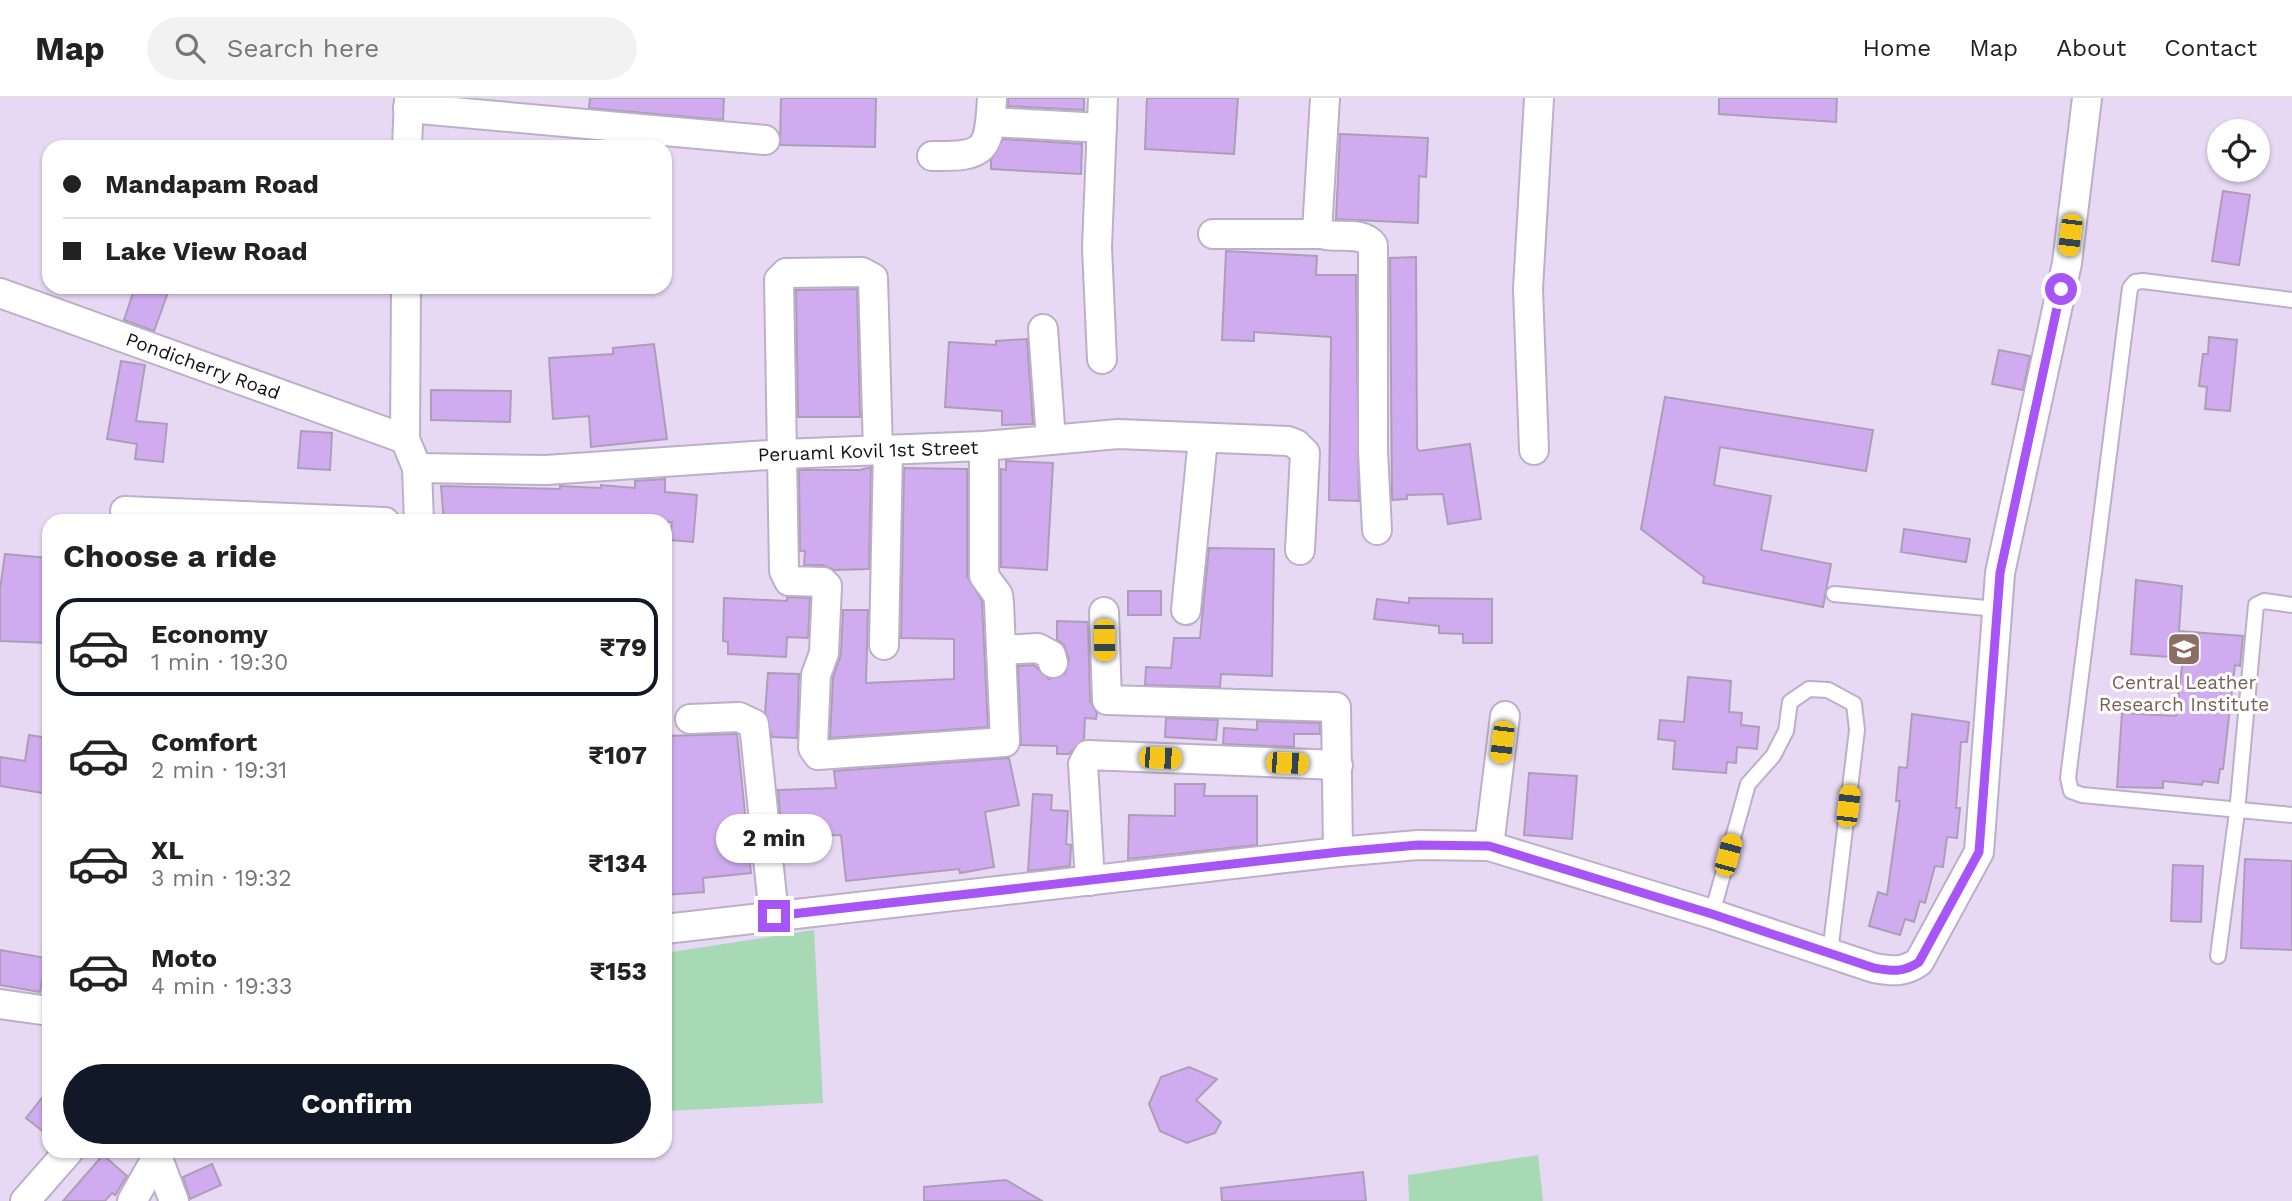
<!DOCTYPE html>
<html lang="en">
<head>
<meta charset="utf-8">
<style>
	:root { --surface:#fff; --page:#f2f2f2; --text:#222; --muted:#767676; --line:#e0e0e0; --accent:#111827 }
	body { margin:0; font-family:"Work Sans",sans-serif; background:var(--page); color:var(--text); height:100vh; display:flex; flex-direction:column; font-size:26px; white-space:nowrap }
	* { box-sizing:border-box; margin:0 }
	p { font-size:23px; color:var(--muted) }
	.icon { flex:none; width:38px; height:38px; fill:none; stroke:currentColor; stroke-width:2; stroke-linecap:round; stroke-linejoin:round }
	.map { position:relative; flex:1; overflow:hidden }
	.panel { position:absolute; left:42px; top:416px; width:630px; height:644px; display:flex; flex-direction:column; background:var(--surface); border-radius:21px; box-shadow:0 2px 5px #0004 }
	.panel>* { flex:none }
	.banner { position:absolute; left:42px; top:42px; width:630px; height:154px; border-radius:21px; box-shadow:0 2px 5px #0004; display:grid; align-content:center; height:154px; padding:0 21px; background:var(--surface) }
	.controls { position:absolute; left:2207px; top:21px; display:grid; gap:14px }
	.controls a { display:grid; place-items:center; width:63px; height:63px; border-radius:50%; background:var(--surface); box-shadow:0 2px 5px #0004; font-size:35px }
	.end { position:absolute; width:32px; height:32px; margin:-16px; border:9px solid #a855f7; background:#fff; box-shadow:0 0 0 4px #fff }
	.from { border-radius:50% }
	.bubble { position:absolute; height:49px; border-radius:24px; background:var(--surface); box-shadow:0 2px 5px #0004; font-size:23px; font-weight:700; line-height:49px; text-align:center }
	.car { position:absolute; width:21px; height:42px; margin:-21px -10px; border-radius:9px; box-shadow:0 0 5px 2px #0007; background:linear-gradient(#f5c518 24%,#345 0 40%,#f5c518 0 76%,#345 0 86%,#f5c518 0) }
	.banner b { display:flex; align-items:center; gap:24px; height:66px; font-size:26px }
	.banner b+b { border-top:2px solid var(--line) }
	.banner i { width:18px; height:18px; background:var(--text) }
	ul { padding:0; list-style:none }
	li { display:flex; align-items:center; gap:21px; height:98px; margin:0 14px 10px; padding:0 7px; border:4px solid transparent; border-radius:21px }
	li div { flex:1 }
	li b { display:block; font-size:26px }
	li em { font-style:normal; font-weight:700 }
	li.on { border-color:var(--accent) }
	li>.icon { width:63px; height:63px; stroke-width:1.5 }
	h2 { padding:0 21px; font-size:32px; line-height:84px }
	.action { display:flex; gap:14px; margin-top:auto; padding:14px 21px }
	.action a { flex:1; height:80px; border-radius:42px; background:var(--accent); color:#fff; font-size:28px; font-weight:700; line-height:80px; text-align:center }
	header { display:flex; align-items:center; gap:42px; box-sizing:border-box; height:98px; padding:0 35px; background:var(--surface); border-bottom:2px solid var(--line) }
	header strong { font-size:33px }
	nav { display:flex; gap:38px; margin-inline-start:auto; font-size:24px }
	.search { width:490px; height:63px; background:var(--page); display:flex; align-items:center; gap:18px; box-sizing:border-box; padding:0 24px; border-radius:38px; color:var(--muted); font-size:26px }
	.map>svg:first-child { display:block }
	.green { fill:#a6d9b4 }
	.building { fill:#d1abf0; stroke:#ab9eb6; stroke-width:2 }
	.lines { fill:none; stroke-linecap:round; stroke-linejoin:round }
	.service-casing { stroke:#bdafc9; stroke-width:18 }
	.minor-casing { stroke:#bdafc9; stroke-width:32 }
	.service { stroke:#fff; stroke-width:14 }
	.minor { stroke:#fff; stroke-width:28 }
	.route { stroke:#a855f7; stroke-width:9 }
	.labels { text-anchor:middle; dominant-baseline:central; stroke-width:6; stroke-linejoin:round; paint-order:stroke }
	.street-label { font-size:19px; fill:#140f18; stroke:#fff }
	.education-label { font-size:19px; fill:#785e54; stroke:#fff }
</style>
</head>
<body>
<header>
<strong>Map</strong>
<div class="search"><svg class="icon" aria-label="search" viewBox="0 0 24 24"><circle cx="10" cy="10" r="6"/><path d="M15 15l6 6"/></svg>Search here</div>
<nav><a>Home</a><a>Map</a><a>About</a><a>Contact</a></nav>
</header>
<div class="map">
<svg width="2292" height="1103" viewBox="0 0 2292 1103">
	<rect width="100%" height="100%" fill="#e7d9f3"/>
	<!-- green -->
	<g class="green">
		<path d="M814,832l9,173 -158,8v-158z"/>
		<path d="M1538,1057l5,46h-134l-1,-26z"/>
	</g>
	<!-- building -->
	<g class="building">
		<path d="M590,0h134l-1,22 -134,-12z"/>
		<path d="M781,0h95l-1,49 -95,-2z"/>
		<path d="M1008,0h76v12l-76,-4z"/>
		<path d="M1147,0h91l-4,56 -89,-5z"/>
		<path d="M1719,0h118l-1,24 -117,-8z"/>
		<path d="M1340,36l88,4 -2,39 -7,-1 -1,47 -82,-4z"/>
		<path d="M1003,41l79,5 -1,30 -90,-5v-9z"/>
		<path d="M2223,93l27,4 -11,70 -27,-4z"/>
		<path d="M1226,153l91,5 -1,19h40l3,226 -30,-1 2,-163 -77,-5v9l-32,-1z"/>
		<path d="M1416,159l1,191 2,3 51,-7 11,75 -33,5 -5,-30 -36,1v4l-15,1 -2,-242z"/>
		<path d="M135,189h35l-16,44 -30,-11z"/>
		<path d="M857,191l3,128h-62l-2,-127z"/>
		<path d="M2209,239l28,3 -7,71 -25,-2 2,-22 -8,-1 4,-32h5z"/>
		<path d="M1027,241l6,85 -31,1v-14l-57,-4 4,-65 47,3v-4z"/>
		<path d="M654,246l13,95 -76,8 -2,-31 -36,3 -4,-61 64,-4v-6z"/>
		<path d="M1999,252l31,6 -7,34 -31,-6z"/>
		<path d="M121,263l24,4 -9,56 31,3 -4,38 -28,-3 2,-15 -30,-5z"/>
		<path d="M431,292l80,1 -1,31 -79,-2z"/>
		<path d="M1665,299l208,33 -7,41 -146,-24 -6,38 57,11 -10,54 70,14 -8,43 -120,-24 1,-6 -63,-48z"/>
		<path d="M301,333l31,2 -2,37 -32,-2z"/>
		<path d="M1006,363l47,2 -6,107 -46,-3v-98l5,1z"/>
		<path d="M871,369l-2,102 -35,1 -11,-5h-19l1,-14h-5l-1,-81h61z"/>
		<path d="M904,370l63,1v107l15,25 6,126 -158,11 3,-60 8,-24 2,-44h25l-2,73 88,-4v-40l-53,-1z"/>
		<path d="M665,381v13l32,3 -4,47 -23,-2 2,-18h-228l-3,-36 119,3v-3l41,2v-3l34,3v-7z"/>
		<path d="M1904,431l66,10 -4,23 -65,-10z"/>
		<path d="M1209,450l65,1 -2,127 -51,-2 -1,13 -75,-2 1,-18 25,1 3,-30h26z"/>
		<path d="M5,456l44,4v85l-49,-2v-52z"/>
		<path d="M2136,482l46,6 -3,45 64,5 -3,30 -5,-1 -12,104h-3l-2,14 -15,-2 -1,4 -39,-4v7l-46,-1 5,-74 54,3 7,-58 -52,-4z"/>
		<rect x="1128" y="493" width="33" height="24"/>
		<path d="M787,499l23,1 -2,40 -21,-1 -1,20 -58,-3v-12l-5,-1 1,-43 63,3z"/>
		<path d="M1409,500l83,1v44h-29v-9l-24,-1v-7l-65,-7 3,-20 32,4z"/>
		<path d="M1057,523l31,1 2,79 7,12 -1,6 -11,-1 -1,21 -15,15h-12v-8l-36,-1 -3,-79 16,-1 15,14 16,-5 4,-15 -5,-14 -7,-6z"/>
		<path d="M768,575l31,1 -2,64 -25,-1 -7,-24z"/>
		<path d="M1688,579l43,4 -2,31 13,1 -1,12 18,2 -2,22 -20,-2 -1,16 -9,-1 -1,11 -53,-4 2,-28 -17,-2 2,-19 24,2z"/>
		<path d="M1912,616l57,8 -2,20h-6l-5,66h4l-3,30 -10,-1 -4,30 -8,-1 -10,37 -5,-2 -6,21 -9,-3 -5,16 -31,-9 9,-34 9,3 13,-94h-4l3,-34 8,1z"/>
		<path d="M1166,620l52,2 -2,20 -51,-3z"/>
		<path d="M1257,623l63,2v11h-26v13l-71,-3 1,-16 33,2z"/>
		<path d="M737,636l14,139 -48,5 1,14 -39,3v-159z"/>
		<path d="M29,637l20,3v56l-49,-8v-29l25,4z"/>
		<path d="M1009,660l10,47 -34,7 9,55 -34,6 -1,-4 -113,12 -5,-46 -59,2 -4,-47 58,-2 -2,-17z"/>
		<path d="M1529,675l48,3 -5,63 -48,-4z"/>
		<path d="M1175,686h30l-1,12h53v49l-129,14 1,-44 46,1z"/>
		<path d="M1033,696l19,1 -1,15 17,1 -2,33 5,1 -1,21 -42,5z"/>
		<path d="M2245,761l47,2v89l-51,-2z"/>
		<path d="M2173,767l30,1 -2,56 -30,-1z"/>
		<path d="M0,852l46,8 -6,34 -40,-7z"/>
		<path d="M1189,969l28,12 -21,21 25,22 -6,11 -28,10 -27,-12 -11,-27 12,-27z"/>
		<path d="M49,991v47l-23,-18z"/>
		<path d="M103,1057l24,21 -12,19 -3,-2 -7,8h-42z"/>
		<path d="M212,1066l9,21 -31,14 -7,-22z"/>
		<path d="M1363,1074l3,29h-144l-1,-13z"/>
		<path d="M1006,1082l36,21h-118v-14z"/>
	</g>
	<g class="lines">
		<!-- service casing -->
		<g class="service-casing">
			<g id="service">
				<path d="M2292,202l-149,-19 -8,1 -5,6 -62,490 3,13 11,4 210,20"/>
				<path d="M1834,496l163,15"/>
				<path d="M1712,816l36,-130 25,-28 13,-25 4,-29 19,-13 19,1 26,14 3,26 -27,223"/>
				<path d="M2218,858l19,-144 19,-207 8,-4 28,4"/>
			</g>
		</g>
		<!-- minor casing -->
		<g class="minor-casing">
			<g id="minor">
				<path d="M1325,0l-8,134c16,9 44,-3 56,13v206l4,79"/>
				<path d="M408,10l357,32"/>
				<path d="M992,24l110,6"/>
				<path d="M407,49l2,-49"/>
				<path d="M932,58c54,1 57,-5 60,-58"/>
				<path d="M1213,136h106"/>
				<path d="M406,189l-1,152 12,29 2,54"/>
				<path d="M0,195l405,146"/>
				<path d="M1043,231l8,111"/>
				<path d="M1102,261l-5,-112 6,-149"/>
				<path d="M1534,352l-6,-161 11,-191"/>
				<path d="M878,353l-5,-173 -11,-6 -76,1 -7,7 5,291 5,10 34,1 4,4 -3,67 -8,22 -3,73 5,7 187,-13 -6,-139 -1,-8 -14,-19v-130"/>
				<path d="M417,370l129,2 237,-16 201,-8 134,-12 170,7 8,3 9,9 -5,97"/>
				<path d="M125,413l260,11"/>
				<path d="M1186,512l17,-171"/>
				<path d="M1104,514l3,88 229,7 2,145"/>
				<path d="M884,547l4,-194"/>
				<path d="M1001,552l37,-2 13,7 2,8"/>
				<path d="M690,621l49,-2 15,7 20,192"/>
				<path d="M1489,748l16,-130"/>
				<path d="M1090,783l-7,-117 5,-9 250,10"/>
				<path d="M665,831l673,-77 80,-7 71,1 223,68 162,54c18,3 29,5 45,-6l60,-110 21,-279 67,-310 20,-165"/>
				<path d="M0,906l49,7"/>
				<path d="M157,1058l17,45"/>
				<path d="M25,1103l43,-49"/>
				<path d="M132,1103l28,-49"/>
			</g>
		</g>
		<!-- service -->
		<use href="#service" class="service"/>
		<!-- minor -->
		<use href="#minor" class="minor"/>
	</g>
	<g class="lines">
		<!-- route -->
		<path class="route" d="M774,818l565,-64 79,-7 71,1 223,68 162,54c18,3 29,5 45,-6l60,-110 21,-279 61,-284"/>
	</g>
	<!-- icons -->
	<defs>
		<g id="university-square" transform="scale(1.75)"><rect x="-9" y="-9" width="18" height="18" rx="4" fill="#8d6e63" stroke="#fff"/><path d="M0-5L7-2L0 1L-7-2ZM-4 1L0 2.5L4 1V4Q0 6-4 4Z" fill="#fff"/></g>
	</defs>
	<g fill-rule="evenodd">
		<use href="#university-square" x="2184" y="551"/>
	</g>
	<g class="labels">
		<!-- street labels -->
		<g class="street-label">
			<text transform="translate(203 268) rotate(20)">Pondicherry Road</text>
			<text transform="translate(868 353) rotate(-2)">Peruaml Kovil 1st Street</text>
		</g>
		<!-- education labels -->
		<g class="education-label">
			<text x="2184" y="584">Central Leather<tspan x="2184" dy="22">Research Institute</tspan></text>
		</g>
	</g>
</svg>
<div class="controls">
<a><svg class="icon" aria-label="locate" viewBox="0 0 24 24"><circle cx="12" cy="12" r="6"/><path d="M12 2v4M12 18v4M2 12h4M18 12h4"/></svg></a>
</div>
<i class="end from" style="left:2061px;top:191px"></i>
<i class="end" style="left:774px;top:818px"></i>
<div class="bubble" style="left:716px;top:716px;width:116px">2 min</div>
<i class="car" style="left:2070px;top:137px;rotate:187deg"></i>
<i class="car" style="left:1104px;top:542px;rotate:179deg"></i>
<i class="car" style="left:1502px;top:644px;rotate:187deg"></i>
<i class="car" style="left:1160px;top:660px;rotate:92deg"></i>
<i class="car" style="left:1287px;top:665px;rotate:92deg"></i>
<i class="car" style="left:1848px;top:708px;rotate:7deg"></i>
<i class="car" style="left:1728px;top:757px;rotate:15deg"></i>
<div class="banner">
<b><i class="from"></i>Mandapam Road</b>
<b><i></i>Lake View Road</b>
</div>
<section class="panel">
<h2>Choose a ride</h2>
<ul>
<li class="on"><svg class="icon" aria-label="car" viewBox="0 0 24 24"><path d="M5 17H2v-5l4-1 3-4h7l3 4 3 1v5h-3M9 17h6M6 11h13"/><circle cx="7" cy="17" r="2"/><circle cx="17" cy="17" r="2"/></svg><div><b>Economy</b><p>1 min · 19:30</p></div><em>₹79</em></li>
<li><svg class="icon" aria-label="car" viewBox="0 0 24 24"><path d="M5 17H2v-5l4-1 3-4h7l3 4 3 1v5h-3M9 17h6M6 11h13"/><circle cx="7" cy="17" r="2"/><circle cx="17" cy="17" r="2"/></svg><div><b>Comfort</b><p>2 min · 19:31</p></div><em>₹107</em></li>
<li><svg class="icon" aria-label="car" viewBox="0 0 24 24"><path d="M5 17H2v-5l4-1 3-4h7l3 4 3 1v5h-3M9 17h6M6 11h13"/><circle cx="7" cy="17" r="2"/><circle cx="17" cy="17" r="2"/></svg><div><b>XL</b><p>3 min · 19:32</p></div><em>₹134</em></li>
<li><svg class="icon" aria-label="car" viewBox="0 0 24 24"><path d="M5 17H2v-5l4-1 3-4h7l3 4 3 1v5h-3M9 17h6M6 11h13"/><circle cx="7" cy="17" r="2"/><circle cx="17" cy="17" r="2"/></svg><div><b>Moto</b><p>4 min · 19:33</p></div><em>₹153</em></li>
</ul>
<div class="action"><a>Confirm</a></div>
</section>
</div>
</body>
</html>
